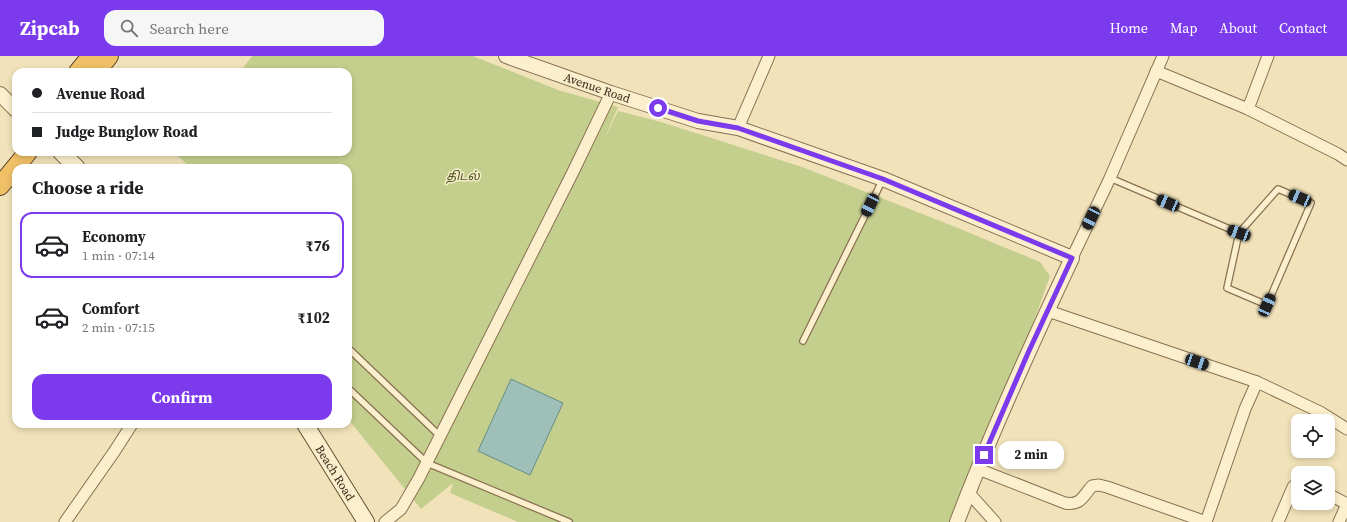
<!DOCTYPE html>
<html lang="en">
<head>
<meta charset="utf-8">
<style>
	:root { --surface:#fff; --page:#f6f6f6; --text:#202124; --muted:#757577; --line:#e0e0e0; --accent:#7c3aed }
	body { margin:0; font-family:"Source Serif 4","Noto Sans Tamil",serif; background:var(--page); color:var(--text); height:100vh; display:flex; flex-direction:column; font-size:15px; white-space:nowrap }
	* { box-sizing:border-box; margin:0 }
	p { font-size:13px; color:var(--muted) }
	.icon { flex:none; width:22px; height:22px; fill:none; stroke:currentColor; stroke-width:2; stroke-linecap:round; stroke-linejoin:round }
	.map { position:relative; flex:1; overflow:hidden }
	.side { position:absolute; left:12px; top:108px; width:340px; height:264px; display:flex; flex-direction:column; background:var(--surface); border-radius:12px; box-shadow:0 2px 6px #0003 }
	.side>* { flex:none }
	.hud { position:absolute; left:12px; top:12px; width:340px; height:88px; border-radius:12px; box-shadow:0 2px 6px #0003; display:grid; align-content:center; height:88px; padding:0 20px; background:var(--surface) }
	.tools { position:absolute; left:1291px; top:358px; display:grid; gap:8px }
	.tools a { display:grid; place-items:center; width:44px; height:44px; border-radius:8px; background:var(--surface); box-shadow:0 2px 6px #0003; font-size:20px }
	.end { position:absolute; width:18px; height:18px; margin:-9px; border:5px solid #7c3aed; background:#fff; box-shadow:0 0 0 2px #fff }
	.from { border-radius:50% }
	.bubble { position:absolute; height:28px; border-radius:12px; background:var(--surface); box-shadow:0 2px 6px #0003; font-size:13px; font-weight:700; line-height:28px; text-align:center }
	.car { position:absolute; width:12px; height:24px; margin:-12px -6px; border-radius:5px; box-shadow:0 0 3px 1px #0007; background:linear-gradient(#222 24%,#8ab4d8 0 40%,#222 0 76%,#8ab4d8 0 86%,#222 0) }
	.hud b { display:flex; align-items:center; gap:14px; height:38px; font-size:15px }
	.hud b+b { border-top:1px solid var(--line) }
	.hud i { width:10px; height:10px; background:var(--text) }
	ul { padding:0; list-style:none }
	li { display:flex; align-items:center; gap:12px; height:66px; margin:0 8px 6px; padding:0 12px; border:2px solid transparent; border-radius:12px }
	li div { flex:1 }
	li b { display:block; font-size:15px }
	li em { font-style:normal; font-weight:700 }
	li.active { border-color:var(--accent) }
	li>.icon { width:36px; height:36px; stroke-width:1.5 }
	h2 { padding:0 20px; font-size:18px; line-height:48px }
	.button { display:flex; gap:8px; margin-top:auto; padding:8px 20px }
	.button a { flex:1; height:46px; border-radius:12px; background:var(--accent); color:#fff; font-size:16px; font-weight:700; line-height:46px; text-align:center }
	header { display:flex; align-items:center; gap:24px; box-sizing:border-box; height:56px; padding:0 20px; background:var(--accent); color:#fff }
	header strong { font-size:19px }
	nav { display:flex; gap:22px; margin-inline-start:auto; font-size:14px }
	.search { width:280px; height:36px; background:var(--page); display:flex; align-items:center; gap:10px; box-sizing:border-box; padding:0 14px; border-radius:12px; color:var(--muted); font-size:15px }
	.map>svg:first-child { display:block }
	.green { fill:#c4cf8d }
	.water { fill:#9ec0b8; stroke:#668e86 }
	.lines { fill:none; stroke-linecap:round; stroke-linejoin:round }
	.service-casing { stroke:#887153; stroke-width:8 }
	.minor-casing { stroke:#887153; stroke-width:13 }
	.tertiary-casing { stroke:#887153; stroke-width:16 }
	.secondary-casing { stroke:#695237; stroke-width:18 }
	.trunk-casing { stroke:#553f28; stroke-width:20 }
	.service { stroke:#fbefcd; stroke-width:5.5 }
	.minor { stroke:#fbefcd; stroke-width:11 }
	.tertiary { stroke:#fbefcd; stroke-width:14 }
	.secondary { stroke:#fbefcd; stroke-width:16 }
	.trunk { stroke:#f0c067; stroke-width:18 }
	.route { stroke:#7c3aed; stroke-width:5 }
	.labels { text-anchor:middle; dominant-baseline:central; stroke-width:3; stroke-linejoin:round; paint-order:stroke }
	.street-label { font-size:12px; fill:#362819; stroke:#f8ecc9 }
	.park-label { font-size:12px; font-style:italic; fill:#44541e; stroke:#f8ecc9 }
</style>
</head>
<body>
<header>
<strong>Zipcab</strong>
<div class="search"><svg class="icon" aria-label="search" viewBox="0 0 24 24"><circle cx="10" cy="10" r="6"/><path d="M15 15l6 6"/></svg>Search here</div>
<nav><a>Home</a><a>Map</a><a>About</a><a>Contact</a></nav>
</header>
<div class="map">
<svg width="1347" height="466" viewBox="0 0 1347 466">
	<rect width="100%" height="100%" fill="#f1e2b9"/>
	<!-- green -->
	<path class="green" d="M252,0h221l85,34 60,17 -14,33 14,-29 43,11 141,45 151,59 87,36 10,14 -48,134 -46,112h-438l-68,-29 3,-10 -32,26 -73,-90v-251h-157l-13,-12 2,-4h168v-80h-108z"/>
	<!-- water -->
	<path class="water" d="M511,323l52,24 -33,72 -52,-24z"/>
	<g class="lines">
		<!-- service casing -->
		<g class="service-casing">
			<g id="service">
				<path d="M1110,122l129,55 39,-44 33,14 -44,102 -40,-17 12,-55"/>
				<path d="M803,285l80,-162"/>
				<path d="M348,292l92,88"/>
				<path d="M348,332l79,75 142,59"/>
			</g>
		</g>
		<!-- minor casing -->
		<g class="minor-casing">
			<g id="minor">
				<path d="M1156,15l92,38 90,45 9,6"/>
				<path d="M1248,53l20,-53"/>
				<path d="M738,72l31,-72"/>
				<path d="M1072,202l38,-80 53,-122"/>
				<path d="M1048,255l209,71 63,30 27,17"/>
				<path d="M978,413l87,34c16,3 18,-7 27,-17l7,-1 8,2 99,35"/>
				<path d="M968,436l27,30"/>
				<path d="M1328,438l19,10"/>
				<path d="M65,466l49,-70 18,-28"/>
				<path d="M385,466l16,-13 18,-31 154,-306 38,-79"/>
				<path d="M1206,466l39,-113 12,-27"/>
				<path d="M1278,466l15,-35 5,-5"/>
				<path d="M1339,466l8,-18"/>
			</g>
		</g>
		<!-- tertiary casing -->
		<g class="tertiary-casing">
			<g id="tertiary">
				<path d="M506,0l105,37 87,28 40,7 145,51 189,79c-41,87 -81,175 -115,264"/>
				<path d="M0,38l16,16"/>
			</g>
		</g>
		<!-- secondary casing -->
		<g class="secondary-casing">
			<g id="secondary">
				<path d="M61,96l16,16"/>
				<path d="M305,368l61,98"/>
			</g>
		</g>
		<!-- trunk casing -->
		<g class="trunk-casing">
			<g id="trunk">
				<path d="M78,16l13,-16"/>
				<path d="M96,16l13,-16"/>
				<path d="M0,130l28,-34"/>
			</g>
		</g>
		<!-- service -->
		<use href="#service" class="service"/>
		<!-- minor -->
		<use href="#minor" class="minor"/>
		<!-- tertiary -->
		<use href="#tertiary" class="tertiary"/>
		<!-- secondary -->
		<use href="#secondary" class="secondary"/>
		<!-- trunk -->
		<use href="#trunk" class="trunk"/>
	</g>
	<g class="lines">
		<!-- route -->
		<path class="route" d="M658,52l40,13 40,7 145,51 189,79 -44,95 -44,102"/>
	</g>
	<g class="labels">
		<!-- street labels -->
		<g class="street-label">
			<text transform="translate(597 32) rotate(19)">Avenue Road</text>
			<text transform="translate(335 417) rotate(58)">Beach Road</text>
		</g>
		<!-- park labels -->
		<g class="park-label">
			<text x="463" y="120">திடல்</text>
		</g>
	</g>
</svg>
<div class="tools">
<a><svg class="icon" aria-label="locate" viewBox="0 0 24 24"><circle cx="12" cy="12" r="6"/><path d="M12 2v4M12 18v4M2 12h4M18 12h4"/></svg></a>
<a><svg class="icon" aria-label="layers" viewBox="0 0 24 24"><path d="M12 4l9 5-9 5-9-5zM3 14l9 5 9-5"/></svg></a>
</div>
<i class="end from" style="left:658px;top:52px"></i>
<i class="end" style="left:984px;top:399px"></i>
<div class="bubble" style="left:998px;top:385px;width:66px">2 min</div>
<i class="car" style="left:1300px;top:142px;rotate:293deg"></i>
<i class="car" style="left:1168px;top:147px;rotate:293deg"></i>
<i class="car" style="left:870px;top:149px;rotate:206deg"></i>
<i class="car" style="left:1091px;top:162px;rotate:206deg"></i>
<i class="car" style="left:1239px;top:177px;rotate:290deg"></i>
<i class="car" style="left:1267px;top:249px;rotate:24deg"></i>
<i class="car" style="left:1197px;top:306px;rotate:109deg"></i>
<div class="hud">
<b><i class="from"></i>Avenue Road</b>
<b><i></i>Judge Bunglow Road</b>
</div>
<section class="side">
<h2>Choose a ride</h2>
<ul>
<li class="active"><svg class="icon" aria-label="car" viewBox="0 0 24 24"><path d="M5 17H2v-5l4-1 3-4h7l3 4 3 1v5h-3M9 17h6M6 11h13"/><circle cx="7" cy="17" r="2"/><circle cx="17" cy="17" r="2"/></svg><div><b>Economy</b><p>1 min · 07:14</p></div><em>₹76</em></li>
<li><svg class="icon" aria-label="car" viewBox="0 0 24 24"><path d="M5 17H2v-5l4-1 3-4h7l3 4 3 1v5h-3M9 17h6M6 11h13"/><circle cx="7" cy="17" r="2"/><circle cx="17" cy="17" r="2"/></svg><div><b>Comfort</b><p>2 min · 07:15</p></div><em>₹102</em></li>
</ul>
<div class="button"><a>Confirm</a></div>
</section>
</div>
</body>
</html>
